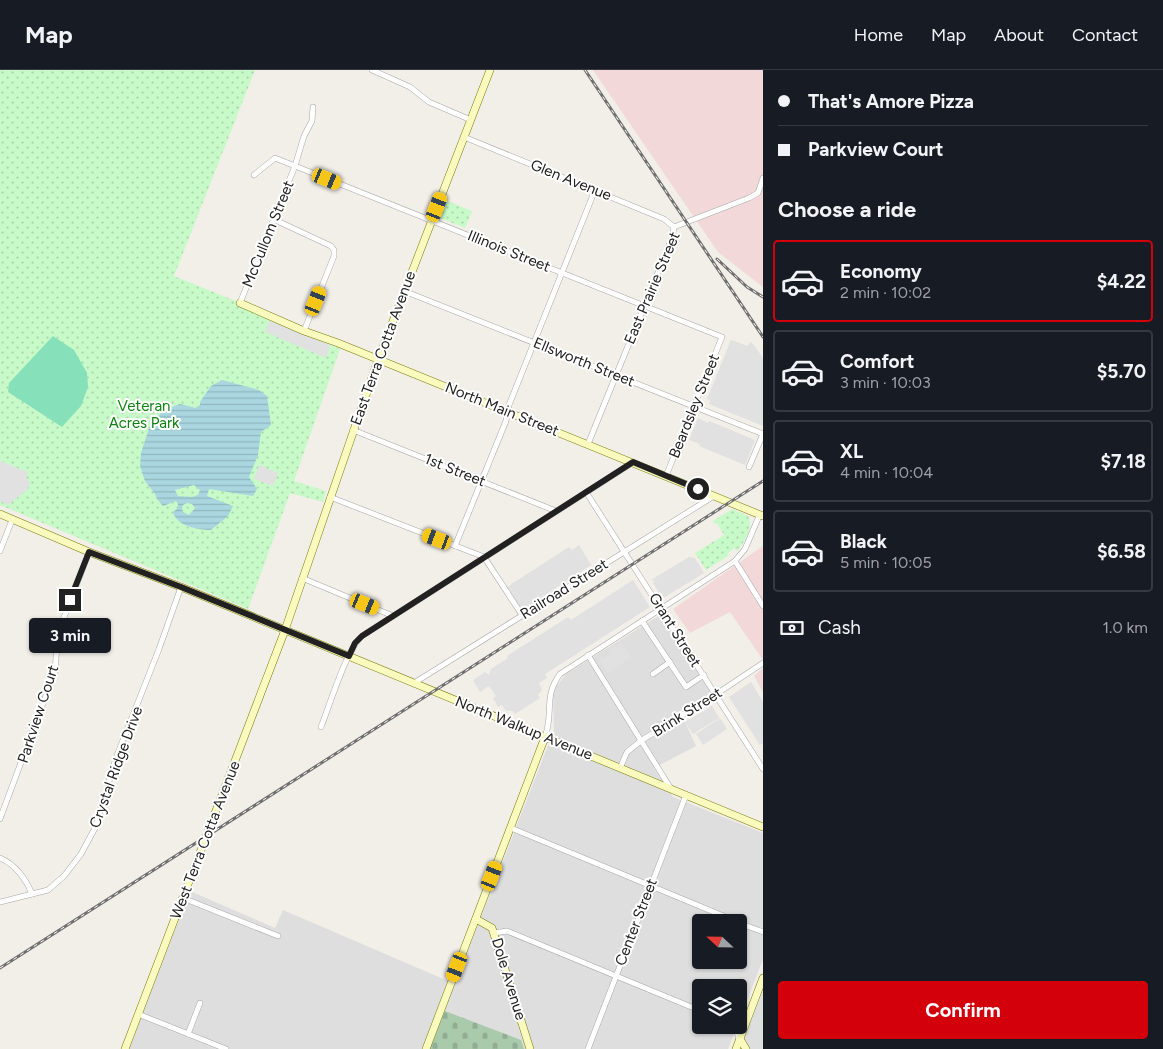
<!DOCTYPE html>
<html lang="en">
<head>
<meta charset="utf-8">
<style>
	:root { --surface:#171b24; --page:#20242c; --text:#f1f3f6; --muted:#9ea1a6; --line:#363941; --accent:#d3000c }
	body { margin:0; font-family:Figtree,sans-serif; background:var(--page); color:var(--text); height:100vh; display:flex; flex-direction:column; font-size:19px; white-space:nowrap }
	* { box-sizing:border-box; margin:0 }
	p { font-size:16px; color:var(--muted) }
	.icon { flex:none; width:28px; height:28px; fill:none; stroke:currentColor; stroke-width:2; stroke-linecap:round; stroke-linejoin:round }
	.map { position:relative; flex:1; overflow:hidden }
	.drawer { display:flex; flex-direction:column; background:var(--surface); width:400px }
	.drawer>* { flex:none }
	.guide { display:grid; align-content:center; height:110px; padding:0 15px; background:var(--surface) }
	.needle { width:32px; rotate:292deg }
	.controls { position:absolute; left:692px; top:844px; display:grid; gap:10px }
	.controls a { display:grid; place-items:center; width:55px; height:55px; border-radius:5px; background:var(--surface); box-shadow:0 1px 4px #0004; font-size:25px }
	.end { position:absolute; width:22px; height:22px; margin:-11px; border:6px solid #212121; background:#fff; box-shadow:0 0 0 2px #fff }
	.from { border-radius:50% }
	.bubble { position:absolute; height:35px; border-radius:5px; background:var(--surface); box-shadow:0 1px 4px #0004; font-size:16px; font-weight:700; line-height:35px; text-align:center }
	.car { position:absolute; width:15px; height:30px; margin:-15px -8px; border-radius:6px; box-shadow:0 0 4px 1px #0007; background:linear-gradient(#f5c518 24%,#345 0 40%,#f5c518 0 76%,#345 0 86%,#f5c518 0) }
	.guide b { display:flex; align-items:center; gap:18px; height:48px; font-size:19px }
	.guide b+b { border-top:1px solid var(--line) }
	.guide i { width:12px; height:12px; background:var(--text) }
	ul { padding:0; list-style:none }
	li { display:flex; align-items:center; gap:15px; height:82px; margin:0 10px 8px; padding:0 5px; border:2px solid var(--line); border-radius:5px }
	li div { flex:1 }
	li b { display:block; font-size:19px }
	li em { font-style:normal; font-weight:700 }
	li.selected { border-color:var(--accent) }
	li>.icon { width:45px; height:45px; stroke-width:1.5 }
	h2 { padding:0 15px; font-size:22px; line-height:60px }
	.pay { display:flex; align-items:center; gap:12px; height:55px; padding:0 15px; font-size:19px }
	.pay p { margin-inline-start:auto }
	.primary-button { display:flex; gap:10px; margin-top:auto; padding:10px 15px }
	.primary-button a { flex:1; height:58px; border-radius:5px; background:var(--accent); color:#fff; font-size:20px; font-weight:700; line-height:58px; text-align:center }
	header { display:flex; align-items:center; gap:30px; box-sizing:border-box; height:70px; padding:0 25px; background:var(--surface); border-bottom:1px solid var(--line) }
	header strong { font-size:24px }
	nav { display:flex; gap:28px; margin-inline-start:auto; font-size:18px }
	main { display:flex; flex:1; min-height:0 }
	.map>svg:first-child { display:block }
	.residential { fill:#dfdede; fill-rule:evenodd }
	.commercial { fill:#f2d8d8 }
	.cemetery { fill:url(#cemetery-stones) }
	.park { fill:url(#park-dots) }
	.pitch { fill:#86e0b9 }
	.parking { fill:#e1e1e1 }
	.water { fill:url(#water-rules); fill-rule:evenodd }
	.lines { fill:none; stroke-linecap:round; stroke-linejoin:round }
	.street-casing { stroke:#a8a8a8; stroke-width:6 }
	.secondary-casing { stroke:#767d04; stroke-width:8 }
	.street { stroke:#fff; stroke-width:5 }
	.secondary { stroke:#fafabe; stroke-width:7 }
	.rail-casing { stroke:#6f6f6f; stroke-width:3 }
	.rail { stroke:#fff; stroke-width:1; stroke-dasharray:4; stroke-linecap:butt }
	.route { stroke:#212121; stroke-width:6 }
	.labels { text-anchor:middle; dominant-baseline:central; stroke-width:4; stroke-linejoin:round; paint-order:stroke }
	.street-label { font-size:15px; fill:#212121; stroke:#fff }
	.park-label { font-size:15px; fill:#0b840e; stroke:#fff }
</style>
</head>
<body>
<header>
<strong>Map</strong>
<nav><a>Home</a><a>Map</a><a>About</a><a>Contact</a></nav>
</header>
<main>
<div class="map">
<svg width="763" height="979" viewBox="0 0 763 979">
	<defs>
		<pattern id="cemetery-stones" width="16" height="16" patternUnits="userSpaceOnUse" patternTransform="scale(1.25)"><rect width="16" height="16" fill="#a9cbac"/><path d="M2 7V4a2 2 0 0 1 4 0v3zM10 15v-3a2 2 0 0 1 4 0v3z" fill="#91ae94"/></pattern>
		<pattern id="park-dots" width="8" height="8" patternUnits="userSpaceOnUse" patternTransform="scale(1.25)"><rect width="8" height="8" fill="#c7fac8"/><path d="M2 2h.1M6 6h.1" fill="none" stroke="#abd6ac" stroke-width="1.8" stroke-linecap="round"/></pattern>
		<pattern id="water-rules" width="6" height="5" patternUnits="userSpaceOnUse" patternTransform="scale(1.25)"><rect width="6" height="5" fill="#a9d6df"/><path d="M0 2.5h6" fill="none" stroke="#91b7bf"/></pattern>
	</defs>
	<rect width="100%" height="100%" fill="#f2eee8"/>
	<!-- residential -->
	<g class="residential">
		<path d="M660,545l51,78 -31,18 16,35 -42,22 19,29 90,36v126l-24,63v-34h-38v37h36l-9,24h-599l61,-158 85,37 8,-18 172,74 99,-254 -1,-39 13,-17zM701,852h38v38h-38z"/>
		<path d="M763,921v58h-23z"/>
	</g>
	<!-- commercial -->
	<g class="commercial">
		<path d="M593,0h170v217l-45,-35z"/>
		<path d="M763,476v114l-33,-48 -40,21 -17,-24z"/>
		<path d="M763,598v24l-9,-16z"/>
	</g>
	<!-- cemetery -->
	<path class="cemetery" d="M445,941l76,29 3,9h-94z"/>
	<!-- park -->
	<g class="park">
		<path d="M0,0h255l-81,206 64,26 -1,4 103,43 -46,132 32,10 -3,11 -33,-9 -42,116 -248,-104z"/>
		<path d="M447,131l25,10 -7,17 -25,-10z"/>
		<path d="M732,439l16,7c6,11 -4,27 -11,35l-3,-3 -6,5 1,2 -23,15 -11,-17 29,-18 -7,-12 -2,1 -2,-3z"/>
	</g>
	<!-- pitch -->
	<path class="pitch" d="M53,266l21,14 13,23 1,14 -7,19 -19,21 -54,-35 1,-9z"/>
	<!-- parking -->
	<g class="parking">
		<path d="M270,249l60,26 -4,13 -61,-26z"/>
		<path d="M731,270l17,6 2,-4 3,2 10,14v68l-54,-22 2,-3 -4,-2z"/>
		<path d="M698,348l10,5 1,-2 46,19 -10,25 -46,-19 1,-2 -11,-4z"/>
		<path d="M0,391l28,11 -2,5 4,6 -4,8 -18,14 -8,-4z"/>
		<path d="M259,395l19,8 -5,13 -19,-7z"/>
		<path d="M579,475l12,20 -69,45 -15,-23 62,-40 3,3z"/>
		<path d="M689,487l6,1 9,15 -39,24 -4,-1 -8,-13 2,-2 -4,-1z"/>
		<path d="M633,510l17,27 -105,67 2,4 -8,5 3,7 -4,5 2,3 -25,16 -2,-3h-7l-4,-6 -4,2 -5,-9 3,-2 -7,-10 -9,6 -7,-12 12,-8 4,3 2,-6 17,-11 -1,-2 61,-39 3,3z"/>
		<path d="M621,573l10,14 -24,16 -7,-12 12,-8 -2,-3z"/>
		<path d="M751,612l12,20v41l-3,2 -31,-48z"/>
		<path d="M712,636l7,12 -26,16 -8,-12z"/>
		<path d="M720,648l7,11 -24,16 -7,-11z"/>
	</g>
	<!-- water -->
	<path class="water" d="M222,310l37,10 8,6 4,29 -10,7 -3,23 -9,22 8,12 -4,7 -44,-7 -2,7 26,10 -5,10 -17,14c-12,0 -35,-4 -38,-18l5,-4v-4l-2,-3 -13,5 -6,-7 -2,-5 -10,-13 -5,-15 1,-13 10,-31 15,-13 14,-5 16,4 4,-3v-3l11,-16zM194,415l6,5 -2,5 -6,2 -14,-1 -3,-6zM187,433l5,1 3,4 -6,7 -6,-3 -1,-4 1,-3z"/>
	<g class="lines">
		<!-- street casing -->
		<g class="street-casing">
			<g id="street">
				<path d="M372,0l38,17 19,15 42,18"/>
				<path d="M464,67l200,82 10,8"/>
				<path d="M254,105l21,-17 20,8 9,-30 8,-15 1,-14"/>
				<path d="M273,149l58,27 3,4v6l-30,75"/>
				<path d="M674,157l75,-29 9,-5 5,-15"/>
				<path d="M404,221l359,143"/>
				<path d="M240,233l55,-137 427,171 -56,139"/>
				<path d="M353,360l203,81"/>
				<path d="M588,374l84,-206 2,-11"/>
				<path d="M749,397l14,-33"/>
				<path d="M586,422l177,277"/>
				<path d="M330,427l154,60 38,58"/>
				<path d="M455,476l51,-125 3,-16 86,-215"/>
				<path d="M0,481l12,-31"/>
				<path d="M735,491l28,45"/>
				<path d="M302,508l91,38"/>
				<path d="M642,551l44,66 18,-12"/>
				<path d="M588,585l83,134"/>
				<path d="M653,604l17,-12"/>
				<path d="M414,613l300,-187"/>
				<path d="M321,657c8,-20 26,-79 41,-91l270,-173"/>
				<path d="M545,667c9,-24 -2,-40 15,-63l175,-113 10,-12 15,-35"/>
				<path d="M620,698l7,-16 15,-12 73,-45 48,-32"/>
				<path d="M0,749l55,-148 3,-38 31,-81"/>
				<path d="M511,758l227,94"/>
				<path d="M0,788c15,6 26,21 32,36"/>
				<path d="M183,828l95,38"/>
				<path d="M0,832l48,-12 16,-14 17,-22 14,-26 21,-70 43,-109 22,-62"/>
				<path d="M739,853l24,9"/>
				<path d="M494,863l13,-2 194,80"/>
				<path d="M138,944l88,35"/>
				<path d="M734,955l5,13"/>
				<path d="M188,964l12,-31"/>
				<path d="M588,979l98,-254"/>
			</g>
		</g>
		<!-- secondary casing -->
		<g class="secondary-casing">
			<g id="secondary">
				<path d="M240,233l64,28 34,12 425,173"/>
				<path d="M0,444l89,38 92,35 582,240"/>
				<path d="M476,849l16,9 38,121"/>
				<path d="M740,969l6,10"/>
				<path d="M125,979l160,-419 93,-270 112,-290"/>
				<path d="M426,979l119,-312"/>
				<path d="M736,979l27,-71"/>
			</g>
		</g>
		<!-- street -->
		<use href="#street" class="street"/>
		<!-- secondary -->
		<use href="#secondary" class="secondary"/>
		<!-- rail casing -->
		<g class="rail-casing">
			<g id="rail">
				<path d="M585,0l178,267"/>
				<path d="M717,189l30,28 16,10"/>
				<path d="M0,898l763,-487"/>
			</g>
		</g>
		<!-- rail -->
		<use href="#rail" class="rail"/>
	</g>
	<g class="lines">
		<!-- route -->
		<path class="route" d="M70,530l19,-48 92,35 168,69 6,-13 7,-7 271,-174 65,27"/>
	</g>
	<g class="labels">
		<!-- street labels -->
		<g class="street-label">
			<text transform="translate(571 110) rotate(22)">Glen Avenue</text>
			<text transform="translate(268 164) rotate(-68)">McCullom Street</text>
			<text transform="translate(509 181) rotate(22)">Illinois Street</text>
			<text transform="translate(652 218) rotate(-67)">East Prairie Street</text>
			<text transform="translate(383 278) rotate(-70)">East Terra Cotta Avenue</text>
			<text transform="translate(584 292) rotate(22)">Ellsworth Street</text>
			<text transform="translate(694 336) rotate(-68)">Beardsley Street</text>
			<text transform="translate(502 339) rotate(22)">North Main Street</text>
			<text transform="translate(455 400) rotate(22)">1st Street</text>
			<text transform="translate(564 519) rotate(-32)">Railroad Street</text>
			<text transform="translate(675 560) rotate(58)">Grant Street</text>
			<text transform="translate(687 642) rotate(-32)">Brink Street</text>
			<text transform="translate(38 644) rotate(-72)">Parkview Court</text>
			<text transform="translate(524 658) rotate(22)">North Walkup Avenue</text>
			<text transform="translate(116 697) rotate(-70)">Crystal Ridge Drive</text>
			<text transform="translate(205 770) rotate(-69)">West Terra Cotta Avenue</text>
			<text transform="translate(636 852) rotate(-69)">Center Street</text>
			<text transform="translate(509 909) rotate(73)">Dole Avenue</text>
		</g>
		<!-- park labels -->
		<g class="park-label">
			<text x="144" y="336">Veteran<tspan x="144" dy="17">Acres Park</tspan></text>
		</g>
	</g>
</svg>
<div class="controls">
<a><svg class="needle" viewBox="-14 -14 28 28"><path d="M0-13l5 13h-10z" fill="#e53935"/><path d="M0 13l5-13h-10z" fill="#9ea1a6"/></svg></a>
<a><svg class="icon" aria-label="layers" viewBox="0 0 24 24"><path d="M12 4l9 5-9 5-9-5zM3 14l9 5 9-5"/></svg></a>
</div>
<i class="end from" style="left:698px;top:419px"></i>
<i class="end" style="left:70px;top:530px"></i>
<div class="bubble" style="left:29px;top:548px;width:82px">3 min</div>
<i class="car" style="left:327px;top:109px;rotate:112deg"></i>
<i class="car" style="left:437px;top:137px;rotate:21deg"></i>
<i class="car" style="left:316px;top:231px;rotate:22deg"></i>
<i class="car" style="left:437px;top:469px;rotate:291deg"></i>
<i class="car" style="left:365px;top:534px;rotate:112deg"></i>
<i class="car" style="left:492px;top:806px;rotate:21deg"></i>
<i class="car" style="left:457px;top:897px;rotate:201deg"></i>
</div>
<section class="drawer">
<div class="guide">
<b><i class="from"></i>That's Amore Pizza</b>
<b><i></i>Parkview Court</b>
</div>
<h2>Choose a ride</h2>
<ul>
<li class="selected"><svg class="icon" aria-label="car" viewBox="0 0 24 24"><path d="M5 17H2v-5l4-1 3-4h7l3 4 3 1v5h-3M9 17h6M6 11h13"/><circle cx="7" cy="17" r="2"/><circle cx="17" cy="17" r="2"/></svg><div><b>Economy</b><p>2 min · 10:02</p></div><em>$4.22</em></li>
<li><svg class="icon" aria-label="car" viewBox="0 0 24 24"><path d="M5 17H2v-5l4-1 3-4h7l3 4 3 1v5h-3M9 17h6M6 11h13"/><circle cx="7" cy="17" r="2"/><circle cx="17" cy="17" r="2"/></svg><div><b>Comfort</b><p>3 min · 10:03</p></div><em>$5.70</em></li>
<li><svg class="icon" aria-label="car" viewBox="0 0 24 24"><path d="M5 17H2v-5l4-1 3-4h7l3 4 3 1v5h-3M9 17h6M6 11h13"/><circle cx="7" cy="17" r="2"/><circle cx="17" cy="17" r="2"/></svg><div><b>XL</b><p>4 min · 10:04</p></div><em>$7.18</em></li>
<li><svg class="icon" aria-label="car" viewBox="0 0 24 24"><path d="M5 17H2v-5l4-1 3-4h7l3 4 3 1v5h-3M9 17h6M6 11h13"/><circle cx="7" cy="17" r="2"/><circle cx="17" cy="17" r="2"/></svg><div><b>Black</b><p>5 min · 10:05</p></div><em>$6.58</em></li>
</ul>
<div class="pay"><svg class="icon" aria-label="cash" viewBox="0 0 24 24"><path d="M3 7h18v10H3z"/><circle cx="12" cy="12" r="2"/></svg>Cash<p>1.0 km</p></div>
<div class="primary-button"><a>Confirm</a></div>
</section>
</main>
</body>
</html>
